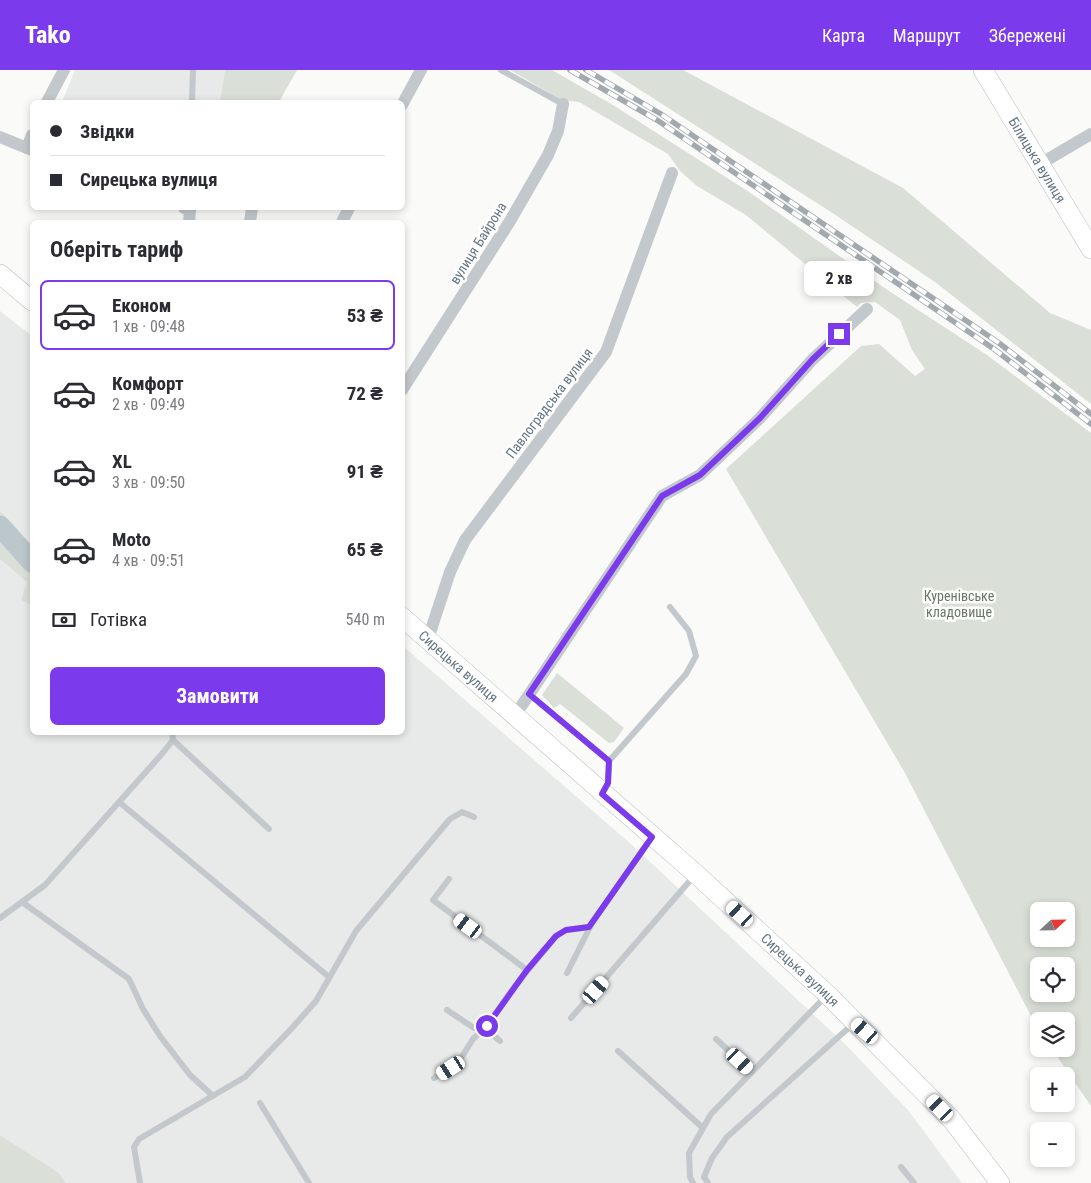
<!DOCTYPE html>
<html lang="uk">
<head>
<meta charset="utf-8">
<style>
	:root { --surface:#fff; --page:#f7f7f7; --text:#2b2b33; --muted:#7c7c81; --line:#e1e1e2; --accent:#7c3aed }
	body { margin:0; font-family:"Roboto Condensed",sans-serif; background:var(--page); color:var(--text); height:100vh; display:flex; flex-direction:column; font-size:19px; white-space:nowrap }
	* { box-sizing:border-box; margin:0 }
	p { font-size:16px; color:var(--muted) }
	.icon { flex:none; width:28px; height:28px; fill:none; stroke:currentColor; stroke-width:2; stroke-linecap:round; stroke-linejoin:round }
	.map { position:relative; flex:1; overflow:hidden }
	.details { position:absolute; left:30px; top:150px; width:375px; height:515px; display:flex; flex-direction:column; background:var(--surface); border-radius:8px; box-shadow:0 2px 8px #0003 }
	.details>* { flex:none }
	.top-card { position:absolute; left:30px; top:30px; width:375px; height:110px; border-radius:8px; box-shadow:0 2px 8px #0003; display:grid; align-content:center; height:110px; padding:0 20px; background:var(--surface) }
	.needle { width:32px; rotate:68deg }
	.fabs { position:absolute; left:1030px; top:832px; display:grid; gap:10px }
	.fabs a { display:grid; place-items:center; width:45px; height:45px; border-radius:8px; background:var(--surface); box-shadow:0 2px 8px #0003; font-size:25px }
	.end { position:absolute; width:22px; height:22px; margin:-11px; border:6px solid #7c3aed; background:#fff; box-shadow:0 0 0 2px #fff }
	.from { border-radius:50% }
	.bubble { position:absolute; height:35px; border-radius:8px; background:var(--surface); box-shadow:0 2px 8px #0003; font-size:16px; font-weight:700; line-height:35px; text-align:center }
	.car { position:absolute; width:15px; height:30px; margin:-15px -8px; border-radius:6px; box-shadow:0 0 4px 1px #0007; background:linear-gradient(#fff 24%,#345 0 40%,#fff 0 76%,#345 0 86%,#fff 0) }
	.top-card b { display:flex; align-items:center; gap:18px; height:48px; font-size:19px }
	.top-card b+b { border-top:1px solid var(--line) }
	.top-card i { width:12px; height:12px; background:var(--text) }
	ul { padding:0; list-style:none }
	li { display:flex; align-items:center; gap:15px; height:70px; margin:0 10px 8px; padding:0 10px; border:2px solid transparent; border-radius:8px }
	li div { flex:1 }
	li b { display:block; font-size:19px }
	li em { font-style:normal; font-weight:700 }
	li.selected { border-color:var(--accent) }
	li>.icon { width:45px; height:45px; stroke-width:1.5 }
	h2 { padding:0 20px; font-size:22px; line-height:60px }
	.pay { display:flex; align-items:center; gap:12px; height:55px; padding:0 20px; font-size:19px }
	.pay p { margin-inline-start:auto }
	.action { display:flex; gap:10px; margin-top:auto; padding:10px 20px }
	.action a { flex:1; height:58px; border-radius:8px; background:var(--accent); color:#fff; font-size:20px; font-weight:700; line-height:58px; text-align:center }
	header { display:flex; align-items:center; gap:30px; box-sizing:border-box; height:70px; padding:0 25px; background:var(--accent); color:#fff }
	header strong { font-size:24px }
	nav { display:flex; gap:28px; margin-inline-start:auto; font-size:18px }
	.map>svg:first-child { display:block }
	.built { fill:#e8e9e9 }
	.green { fill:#dadfd7; fill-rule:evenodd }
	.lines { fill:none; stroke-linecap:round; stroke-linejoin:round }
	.river { stroke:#bbc7cb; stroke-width:21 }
	.secondary-casing { stroke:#b3babf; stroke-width:20 }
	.service { stroke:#c3c8cc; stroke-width:6 }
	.minor { stroke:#c3c8cc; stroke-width:12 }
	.secondary { stroke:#fff; stroke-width:19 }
	.rail-casing { stroke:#a2aab0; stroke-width:5.5 }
	.rail { stroke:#fff; stroke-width:4; stroke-dasharray:11; stroke-linecap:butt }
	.route { stroke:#7c3aed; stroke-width:6 }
	.labels { text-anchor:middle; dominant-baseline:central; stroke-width:5; stroke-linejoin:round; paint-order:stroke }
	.street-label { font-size:14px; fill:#657683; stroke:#fff }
	.park-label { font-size:14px; fill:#687a64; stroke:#fff }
</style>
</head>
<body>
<header>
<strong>Tako</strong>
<nav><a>Карта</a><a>Маршрут</a><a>Збережені</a></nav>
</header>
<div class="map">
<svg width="1091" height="1113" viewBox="0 0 1091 1113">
	<rect width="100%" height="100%" fill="#fafaf8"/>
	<!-- built -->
	<g class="built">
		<path d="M75,0h150l-5,32h-158z"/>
		<path d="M0,241l32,25v209l-32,-34z"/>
		<path d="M0,489l28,23 -7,18 11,6v126h370l1,-86 229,199 214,200 62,65 54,73h-896l-7,-10 -59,-38z"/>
	</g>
	<!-- green -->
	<g class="green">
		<path d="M225,0h72l-18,32h-52l-7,-1z"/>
		<path d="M510,0h42l61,35 136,87 137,97 101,66 104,78v673l-39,-57h14v-28h-27v7l-8,-12 -126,-243 -179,-304 135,-123 18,-2 36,32 10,-7 -13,-19 -12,-30 -25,-18 -14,1 -4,4 -111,-92 -49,-29 -17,-15 -12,-17 -89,-52 -17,-2zM1039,841h27v28h-27zM1039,896h27v28h-27z"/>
		<path d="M609,0h74l220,118 147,125 41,17v74l-156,-122 -101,-68z"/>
		<path d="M0,441l32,34v61l-11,-6 6,-18 -27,-23z"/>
		<path d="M557,603l67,55 -10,14 -5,1 -49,-39 -6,4 -12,-13z"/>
		<path d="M0,1065l59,38 7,10h-66z"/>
	</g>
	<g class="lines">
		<!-- river -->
		<path class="river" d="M0,456l32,36"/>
		<!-- secondary casing -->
		<g class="secondary-casing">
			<g id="secondary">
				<path id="s1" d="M983,0l108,179"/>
				<path d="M0,204l32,27"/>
				<path id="s2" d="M402,547l294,257 131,120 125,126 48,63"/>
			</g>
		</g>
		<!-- service -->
		<g class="service">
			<path d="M501,0l62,34"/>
			<path d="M192,32l1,-32"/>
			<path d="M529,624l80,67"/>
			<path d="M173,670l96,89"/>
			<path d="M604,721l4,-8 1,-22 77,-87 10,-18 -7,-25 -19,-24"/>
			<path d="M119,732l210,175"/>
			<path d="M449,809l-16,21 94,70"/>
			<path d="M22,832l107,77 14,30 17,27 30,39 23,21"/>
			<path d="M0,848l45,-33 116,-130 12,-15 -1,-8"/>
			<path d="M567,903l25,-50 59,-85"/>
			<path d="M447,940l27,18h11l15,13"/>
			<path d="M571,948l123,-142"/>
			<path d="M716,969l36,33"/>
			<path d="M618,981l85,77"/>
			<path d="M434,1008l17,-10 10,-10 12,-19 12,-11 30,-42 41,-50 10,-6 23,-3"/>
			<path d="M260,1033l49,80"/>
			<path d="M901,1097l13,16"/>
			<path d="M140,1113l-6,-36 5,-8 106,-62 47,-49 24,-27 40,-70 94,-112 12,-7 12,5"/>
			<path d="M693,1113l-3,-6 -1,-24 22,-39 116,-119"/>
			<path d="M708,1113l-4,-6 8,-19 15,-21 127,-114"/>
		</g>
		<!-- minor -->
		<g class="minor">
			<path d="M47,32l17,-32"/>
			<path d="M402,35l19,-35"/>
			<path d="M0,67l32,13"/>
			<path d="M27,78l5,-13"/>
			<path d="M1040,94l51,-30"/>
			<path d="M184,138l6,3 -1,11"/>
			<path d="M250,152l2,-14"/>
			<path d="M342,152l7,-14"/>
			<path d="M402,320l108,-169 38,-66 10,-24 5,-27"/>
			<path d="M428,569l22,-67 15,-32 141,-188 66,-179"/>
			<path d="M514,647l148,-221 38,-21 60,-57 52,-58 55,-51"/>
		</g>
		<!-- secondary -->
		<use href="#secondary" class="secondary"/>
		<!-- rail casing -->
		<g class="rail-casing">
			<g id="rail">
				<path d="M570,0l87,50 337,229 97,75"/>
				<path d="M586,0l75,44 338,229 92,71"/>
			</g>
		</g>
		<!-- rail -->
		<use href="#rail" class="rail"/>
	</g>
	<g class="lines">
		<!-- route -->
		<path class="route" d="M487,956l40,-56 29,-34 10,-6 23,-3 63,-90 -50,-43 6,-11 1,-22 -80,-67 133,-198 38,-21 60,-57 52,-58 27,-26"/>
	</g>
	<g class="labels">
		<!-- street labels -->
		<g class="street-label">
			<text stroke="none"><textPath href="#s1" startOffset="105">Білицька вулиця</textPath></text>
			<text transform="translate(478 173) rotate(-58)">вулиця Байрона</text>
			<text transform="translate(549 333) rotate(-53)">Павлоградська вулиця</text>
			<text stroke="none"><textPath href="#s2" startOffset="75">Сирецька вулиця</textPath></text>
			<text stroke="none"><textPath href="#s2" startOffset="532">Сирецька вулиця</textPath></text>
		</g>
		<!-- park labels -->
		<g class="park-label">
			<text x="959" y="526">Куренівське<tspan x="959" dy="16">кладовище</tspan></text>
		</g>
	</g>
</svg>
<div class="fabs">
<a><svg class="needle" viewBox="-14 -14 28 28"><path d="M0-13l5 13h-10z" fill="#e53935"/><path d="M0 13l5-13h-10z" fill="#7c7c81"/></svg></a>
<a><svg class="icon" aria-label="locate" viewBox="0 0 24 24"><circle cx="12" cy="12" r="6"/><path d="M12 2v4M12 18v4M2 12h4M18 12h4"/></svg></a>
<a><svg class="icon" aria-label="layers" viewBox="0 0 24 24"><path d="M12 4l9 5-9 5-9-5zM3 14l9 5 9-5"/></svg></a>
<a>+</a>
<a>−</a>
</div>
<i class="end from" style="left:487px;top:956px"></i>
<i class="end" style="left:839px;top:264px"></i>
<div class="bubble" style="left:804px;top:191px;width:70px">2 хв</div>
<i class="car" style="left:740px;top:844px;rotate:312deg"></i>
<i class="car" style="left:468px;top:856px;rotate:306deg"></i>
<i class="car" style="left:596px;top:920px;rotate:41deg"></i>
<i class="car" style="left:865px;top:961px;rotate:311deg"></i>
<i class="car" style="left:740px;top:991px;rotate:133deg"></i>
<i class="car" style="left:451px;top:998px;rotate:238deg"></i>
<i class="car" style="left:940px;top:1038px;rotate:316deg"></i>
<div class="top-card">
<b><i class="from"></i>Звідки</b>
<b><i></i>Сирецька вулиця</b>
</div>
<section class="details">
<h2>Оберіть тариф</h2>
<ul>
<li class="selected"><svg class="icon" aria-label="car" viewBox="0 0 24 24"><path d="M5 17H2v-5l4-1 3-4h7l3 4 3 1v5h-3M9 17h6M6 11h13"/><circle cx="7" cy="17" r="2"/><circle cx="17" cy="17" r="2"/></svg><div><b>Економ</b><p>1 хв · 09:48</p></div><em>53 ₴</em></li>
<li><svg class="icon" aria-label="car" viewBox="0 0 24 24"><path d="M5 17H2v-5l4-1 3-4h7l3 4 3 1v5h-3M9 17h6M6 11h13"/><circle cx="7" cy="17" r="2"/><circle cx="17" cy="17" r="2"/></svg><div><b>Комфорт</b><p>2 хв · 09:49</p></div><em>72 ₴</em></li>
<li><svg class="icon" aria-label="car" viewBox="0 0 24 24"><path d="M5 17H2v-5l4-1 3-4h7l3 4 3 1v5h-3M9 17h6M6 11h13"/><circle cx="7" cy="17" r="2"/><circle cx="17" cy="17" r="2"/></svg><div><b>XL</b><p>3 хв · 09:50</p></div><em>91 ₴</em></li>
<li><svg class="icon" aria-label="car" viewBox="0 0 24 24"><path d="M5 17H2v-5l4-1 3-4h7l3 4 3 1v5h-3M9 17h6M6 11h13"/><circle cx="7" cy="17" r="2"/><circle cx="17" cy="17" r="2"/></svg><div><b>Moto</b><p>4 хв · 09:51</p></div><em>65 ₴</em></li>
</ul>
<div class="pay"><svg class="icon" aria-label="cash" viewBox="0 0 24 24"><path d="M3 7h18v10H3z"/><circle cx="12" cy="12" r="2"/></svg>Готівка<p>540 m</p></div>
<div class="action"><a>Замовити</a></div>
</section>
</div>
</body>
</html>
